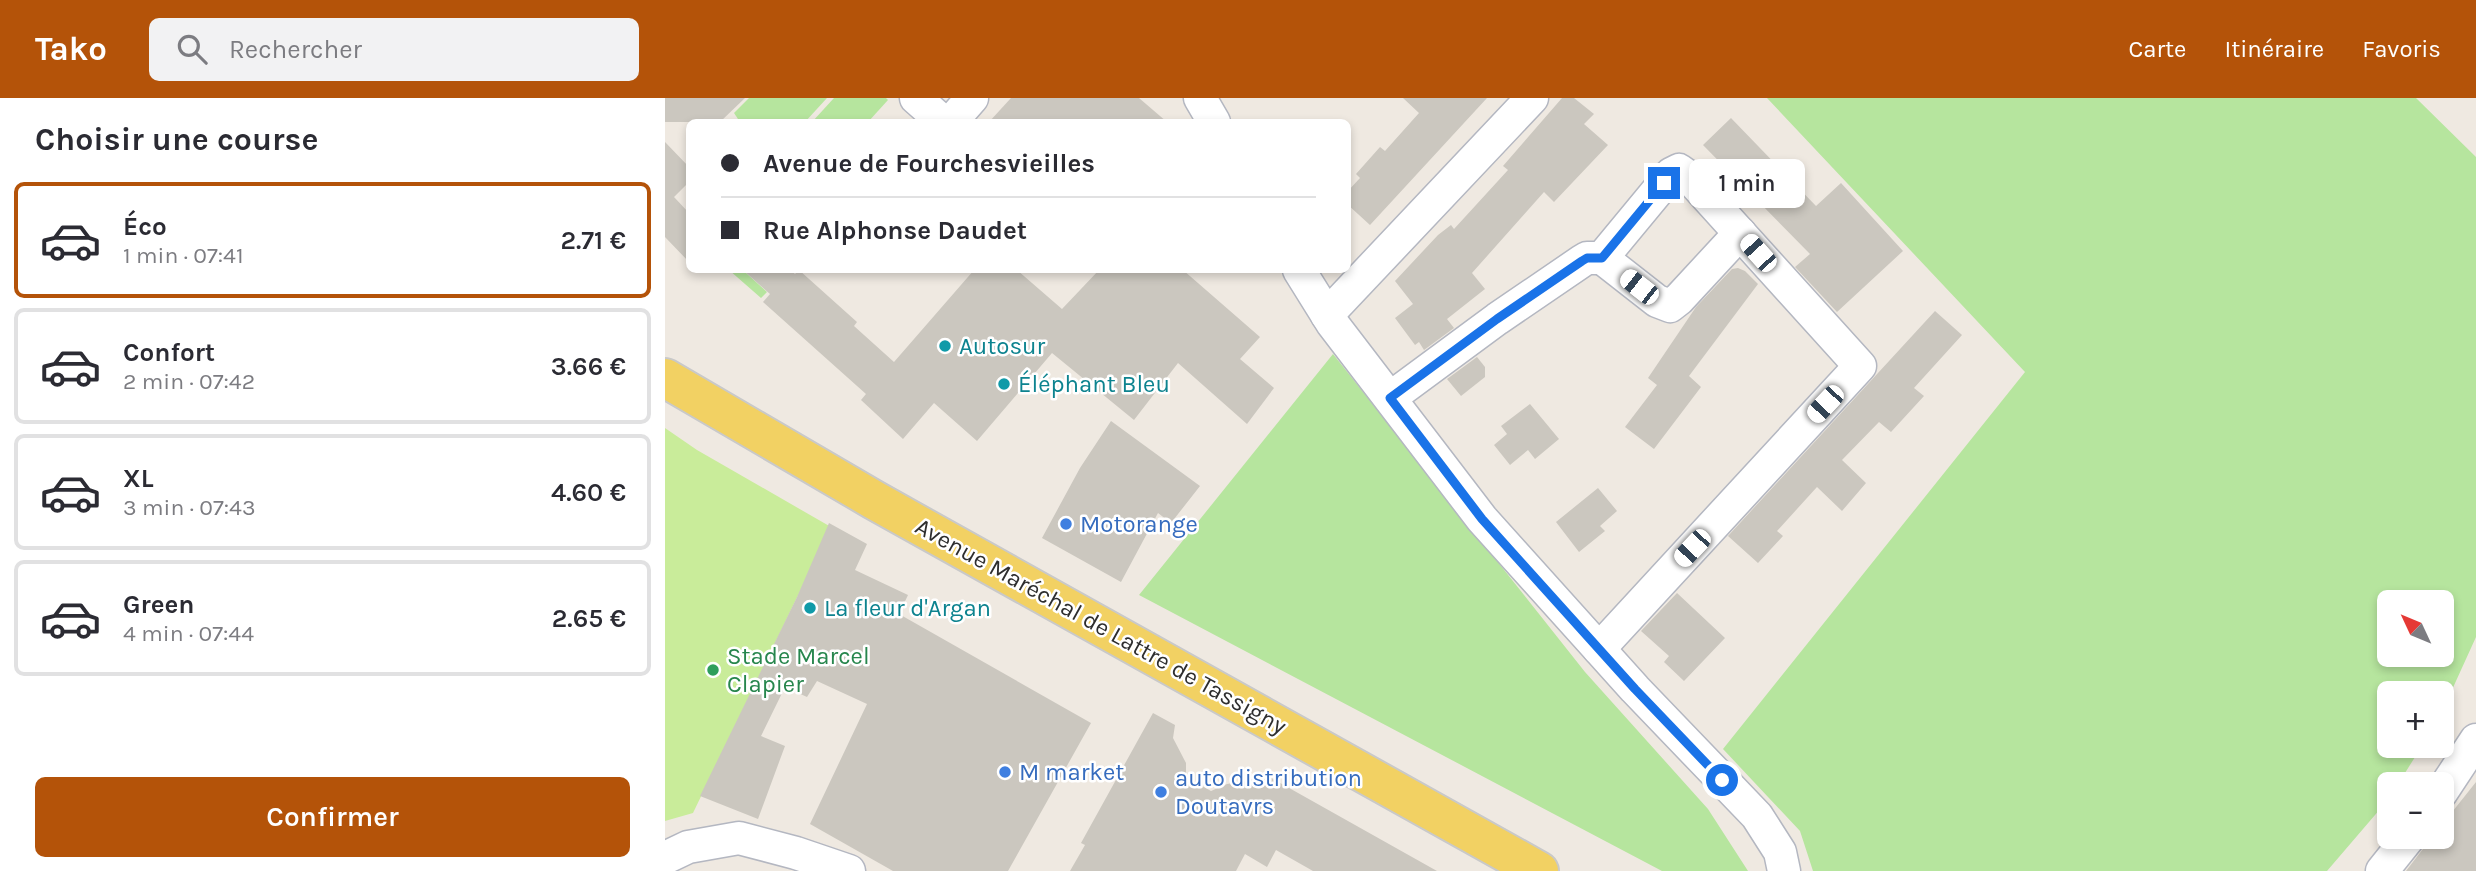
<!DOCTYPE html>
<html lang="fr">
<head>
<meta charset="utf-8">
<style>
	:root { --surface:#fff; --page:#f2f2f3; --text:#2b2b33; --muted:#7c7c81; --line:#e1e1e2; --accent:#b45309 }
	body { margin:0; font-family:Karla,sans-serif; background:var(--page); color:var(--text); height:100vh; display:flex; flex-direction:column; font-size:26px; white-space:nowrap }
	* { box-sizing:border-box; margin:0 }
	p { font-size:23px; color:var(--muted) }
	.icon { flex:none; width:38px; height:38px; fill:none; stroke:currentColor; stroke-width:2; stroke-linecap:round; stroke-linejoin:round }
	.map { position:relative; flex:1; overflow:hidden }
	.details { display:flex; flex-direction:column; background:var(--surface); width:665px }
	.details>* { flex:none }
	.banner { position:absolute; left:21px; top:21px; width:665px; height:154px; border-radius:10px; box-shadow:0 4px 10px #0003; display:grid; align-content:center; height:154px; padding:0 35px; background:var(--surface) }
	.needle { width:46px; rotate:314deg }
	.fabs { position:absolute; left:1712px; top:492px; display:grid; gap:14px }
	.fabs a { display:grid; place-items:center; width:77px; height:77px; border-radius:10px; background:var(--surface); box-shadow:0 4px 10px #0003; font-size:35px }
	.end { position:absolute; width:32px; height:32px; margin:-16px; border:9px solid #1a73e8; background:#fff; box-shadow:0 0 0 4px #fff }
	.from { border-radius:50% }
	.bubble { position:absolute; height:49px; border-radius:10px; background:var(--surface); box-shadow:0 4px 10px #0003; font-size:23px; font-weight:600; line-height:49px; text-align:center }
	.car { position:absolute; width:21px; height:42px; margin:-21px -10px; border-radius:9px; box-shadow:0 0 5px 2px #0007; background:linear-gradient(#fff 24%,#345 0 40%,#fff 0 76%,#345 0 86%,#fff 0) }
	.banner b { display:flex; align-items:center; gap:24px; height:66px; font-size:26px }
	.banner b+b { border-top:2px solid var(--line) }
	.banner i { width:18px; height:18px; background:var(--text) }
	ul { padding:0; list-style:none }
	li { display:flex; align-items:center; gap:21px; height:116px; margin:0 14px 10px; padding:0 21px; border:4px solid var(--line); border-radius:10px }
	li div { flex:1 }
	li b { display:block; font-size:26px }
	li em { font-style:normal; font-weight:600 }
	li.active { border-color:var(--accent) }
	li>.icon { width:63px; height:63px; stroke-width:1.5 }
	h2 { padding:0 35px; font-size:32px; line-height:84px }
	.primary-button { display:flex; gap:14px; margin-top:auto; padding:14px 35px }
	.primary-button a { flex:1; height:80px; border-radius:10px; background:var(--accent); color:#fff; font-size:28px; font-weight:600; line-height:80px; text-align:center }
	header { display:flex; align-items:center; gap:42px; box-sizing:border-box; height:98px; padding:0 35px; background:var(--accent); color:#fff }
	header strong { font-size:33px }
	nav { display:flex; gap:38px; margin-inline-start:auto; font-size:24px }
	.search { width:490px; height:63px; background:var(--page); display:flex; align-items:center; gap:18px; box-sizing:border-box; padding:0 24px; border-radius:10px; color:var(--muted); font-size:26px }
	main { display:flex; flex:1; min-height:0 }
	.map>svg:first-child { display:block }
	.green { fill:#b6e59e; fill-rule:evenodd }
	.pitch { fill:#c9ec9a }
	.building { fill:#cbc7bf }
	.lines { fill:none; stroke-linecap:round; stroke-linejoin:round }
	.minor-casing { stroke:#b4b7c1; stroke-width:35 }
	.primary-casing { stroke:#c9c9c9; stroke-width:42 }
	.minor { stroke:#fff; stroke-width:32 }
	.primary { stroke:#f2d163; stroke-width:38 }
	.route { stroke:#1a73e8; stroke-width:9 }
	.culture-dot { fill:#0f9aa8; stroke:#fff; stroke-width:2.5 }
	.shop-dot { fill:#3f7fe0; stroke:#fff; stroke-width:2.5 }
	.leisure-dot { fill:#2e9e5b; stroke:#fff; stroke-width:2.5 }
	.labels { text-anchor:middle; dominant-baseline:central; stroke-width:5; stroke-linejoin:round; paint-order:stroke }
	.culture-label { font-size:24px; fill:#0d838f; stroke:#fff; text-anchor:start }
	.shop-label { font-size:24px; fill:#366cbe; stroke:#fff; text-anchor:start }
	.street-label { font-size:24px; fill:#2e2e2e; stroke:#fff }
	.leisure-label { font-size:24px; fill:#27864d; stroke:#fff; text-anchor:start }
</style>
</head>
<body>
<header>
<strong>Tako</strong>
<div class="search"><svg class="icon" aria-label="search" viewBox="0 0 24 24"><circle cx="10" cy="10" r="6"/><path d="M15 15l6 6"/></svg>Rechercher</div>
<nav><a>Carte</a><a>Itinéraire</a><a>Favoris</a></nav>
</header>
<main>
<section class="details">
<h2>Choisir une course</h2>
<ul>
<li class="active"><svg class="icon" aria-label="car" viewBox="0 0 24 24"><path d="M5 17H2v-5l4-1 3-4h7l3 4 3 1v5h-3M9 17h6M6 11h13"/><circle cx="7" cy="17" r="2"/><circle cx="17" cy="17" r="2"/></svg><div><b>Éco</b><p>1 min · 07:41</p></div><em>2.71 €</em></li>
<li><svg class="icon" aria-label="car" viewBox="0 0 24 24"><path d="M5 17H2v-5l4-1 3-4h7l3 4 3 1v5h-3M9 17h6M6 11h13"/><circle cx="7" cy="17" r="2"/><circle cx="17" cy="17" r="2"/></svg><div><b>Confort</b><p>2 min · 07:42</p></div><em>3.66 €</em></li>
<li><svg class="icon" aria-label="car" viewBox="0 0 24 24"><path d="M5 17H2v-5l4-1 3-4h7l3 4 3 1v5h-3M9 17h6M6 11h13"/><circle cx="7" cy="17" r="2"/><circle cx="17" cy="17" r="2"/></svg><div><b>XL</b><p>3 min · 07:43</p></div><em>4.60 €</em></li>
<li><svg class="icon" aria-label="car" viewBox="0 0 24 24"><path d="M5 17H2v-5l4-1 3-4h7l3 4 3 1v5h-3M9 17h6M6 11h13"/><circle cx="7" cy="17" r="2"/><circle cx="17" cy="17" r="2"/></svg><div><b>Green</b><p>4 min · 07:44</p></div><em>2.65 €</em></li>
</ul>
<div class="primary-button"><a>Confirmer</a></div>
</section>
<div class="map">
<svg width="1811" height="773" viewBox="0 0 1811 773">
	<rect width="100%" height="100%" fill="#efe9e1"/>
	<!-- green -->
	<g class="green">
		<path d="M84,0h78l-22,24h-65l-6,-9z"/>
		<path d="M169,0h52l2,2 -20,22h-56z"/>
		<path d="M1102,0h649l60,59v480l-35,77v-21h-52v53h33l-24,38h-9l-2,17 -60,70h-514l-13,-40 -77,-82 302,-377zM1724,504h52v52h-52z"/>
		<path d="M64,172h17l-1,2 22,20 -6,6z"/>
		<path d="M668,256l252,318 123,137 40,62h-86l-523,-276z"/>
	</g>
	<!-- pitch -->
	<path class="pitch" d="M0,330l32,22 134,77 -138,286 -28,8z"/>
	<!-- building -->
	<g class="building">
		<path d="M0,0h80l-25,24h-55z"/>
		<path d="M346,0h128l28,24h-178z"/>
		<path d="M738,0h84l-117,127 -23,-21v-12l13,-14 -4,-4 24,-27 5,4 34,-38z"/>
		<path d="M897,0h12l20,16 -10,10 24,21 -54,57 -10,-10 -72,81 13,16 -38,30 7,9 -30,22 -5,-8 -4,3 -20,-27 18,-14 -18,-23 43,-46 13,-10 3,4 54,-59 -5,-4z"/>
		<path d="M1066,20l85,88 25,-23 62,68 -66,61 -42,-45 15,-13 -107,-109z"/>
		<path d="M0,44l24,25v15l-15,15 15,16v49l-24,-25z"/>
		<path d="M1073,170l7,3 13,13 -69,92 12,11 -47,62 -29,-22 32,-42 -9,-7 48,-71 36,-38z"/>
		<path d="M78,172h47l5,4 4,-4 58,52 -3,4 40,36 80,-92h43l45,39 37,-39h84l77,67 -20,22 34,29 -27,36 -69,-61 -44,57 -82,-67 -75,88 -43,-38 -31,36 -42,-39 5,-6 -103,-92 7,-8z"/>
		<path d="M1270,213l27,24 -48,53 10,8 -33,36 -12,-10 -37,38 24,23 -24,28 -25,-24 -40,44 6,5 -25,27 -30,-27z"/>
		<path d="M812,259l8,10v10l-24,19 -14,-17z"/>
		<path d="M865,306l29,35 -24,20 -7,-9 -18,15 -16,-20 13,-11 -6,-8z"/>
		<path d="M446,323l89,65 -29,37 -13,-10 -37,69 -79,-44 38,-70z"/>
		<path d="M933,390l19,23 -17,15 5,5 -26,21 -23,-30z"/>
		<path d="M164,425l38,21 -12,26 53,25 -9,19 192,109 -83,148h-115l-83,-47 57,-120 -50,-23 -10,16 -22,-10 -24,49 24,10 -27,73 -58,-23 97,-199z"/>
		<path d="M1012,495l48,45 -41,43 -20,-19 5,-6 -28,-25z"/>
		<path d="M488,615l22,12 -2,13 13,25v14l25,14 16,-7 20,-3 17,-7 173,97h-124l-37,-21 -9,17 -22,-13 -9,17h-166l15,-26 -4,-2z"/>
		<path d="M1811,684v89h-70l27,-35h8v-10z"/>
	</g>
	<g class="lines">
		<!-- minor casing -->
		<g class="minor-casing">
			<g id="minor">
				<path d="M251,0l27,24"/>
				<path d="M535,0l14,24"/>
				<path d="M286,24l21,-24"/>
				<path d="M937,160l55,43 13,5 9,-7 61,-66"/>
				<path d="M634,172l33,53 150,196 153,170 122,127 23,36 4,19"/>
				<path d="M662,217l205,-217"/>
				<path d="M725,300l107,-79 85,-58 5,-3h15l62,-75 7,-9 8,-4 10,7 171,189 -261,283"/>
				<path d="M1776,695l35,-53"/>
				<path d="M0,760l23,-11 51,-9 57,15 53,18"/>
				<path d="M1717,773l28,-35"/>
			</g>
		</g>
		<!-- primary casing -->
		<g class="primary-casing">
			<path id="primary" d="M0,280l209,122 665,371"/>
		</g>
		<!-- minor -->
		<use href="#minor" class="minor"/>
		<!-- primary -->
		<use href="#primary" class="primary"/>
	</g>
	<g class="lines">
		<!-- route -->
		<path class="route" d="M999,85l-62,75h-15l-5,3 -85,58 -107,79 92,121 153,170 87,91"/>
	</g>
	<!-- markers -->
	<g class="culture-dot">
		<circle cx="280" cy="248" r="7"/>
		<circle cx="339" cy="286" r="7"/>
		<circle cx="145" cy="510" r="7"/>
	</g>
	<g class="shop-dot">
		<circle cx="401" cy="426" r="7"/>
		<circle cx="340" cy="674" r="7"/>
		<circle cx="496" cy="694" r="7"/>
	</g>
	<circle class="leisure-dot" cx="48" cy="572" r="7"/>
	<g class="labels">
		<!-- culture labels -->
		<g class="culture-label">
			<text x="294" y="248">Autosur</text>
			<text x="353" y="286">Éléphant Bleu</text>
			<text x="159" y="510">La fleur d'Argan</text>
		</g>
		<!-- shop labels -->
		<g class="shop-label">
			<text x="415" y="426">Motorange</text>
			<text x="354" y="674">M market</text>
			<text x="510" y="680">auto distribution<tspan x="510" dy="28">Doutavrs</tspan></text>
		</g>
		<!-- street labels -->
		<g class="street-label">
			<text transform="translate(436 528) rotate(29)">Avenue Maréchal de Lattre de Tassigny</text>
		</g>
		<!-- leisure labels -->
		<g class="leisure-label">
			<text x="62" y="558">Stade Marcel<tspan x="62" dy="28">Clapier</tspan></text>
		</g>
	</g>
</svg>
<div class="fabs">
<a><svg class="needle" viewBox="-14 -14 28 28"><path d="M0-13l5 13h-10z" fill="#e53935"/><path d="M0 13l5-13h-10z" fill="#7c7c81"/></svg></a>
<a>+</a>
<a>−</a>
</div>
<i class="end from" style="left:1057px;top:682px"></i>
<i class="end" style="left:999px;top:85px"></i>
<div class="bubble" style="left:1024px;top:61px;width:116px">1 min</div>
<i class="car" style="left:1093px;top:155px;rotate:318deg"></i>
<i class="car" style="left:974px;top:189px;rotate:308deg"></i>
<i class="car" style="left:1160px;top:306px;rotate:223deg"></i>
<i class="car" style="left:1027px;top:450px;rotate:223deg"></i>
<div class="banner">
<b><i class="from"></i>Avenue de Fourchesvieilles</b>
<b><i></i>Rue Alphonse Daudet</b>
</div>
</div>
</main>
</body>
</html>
